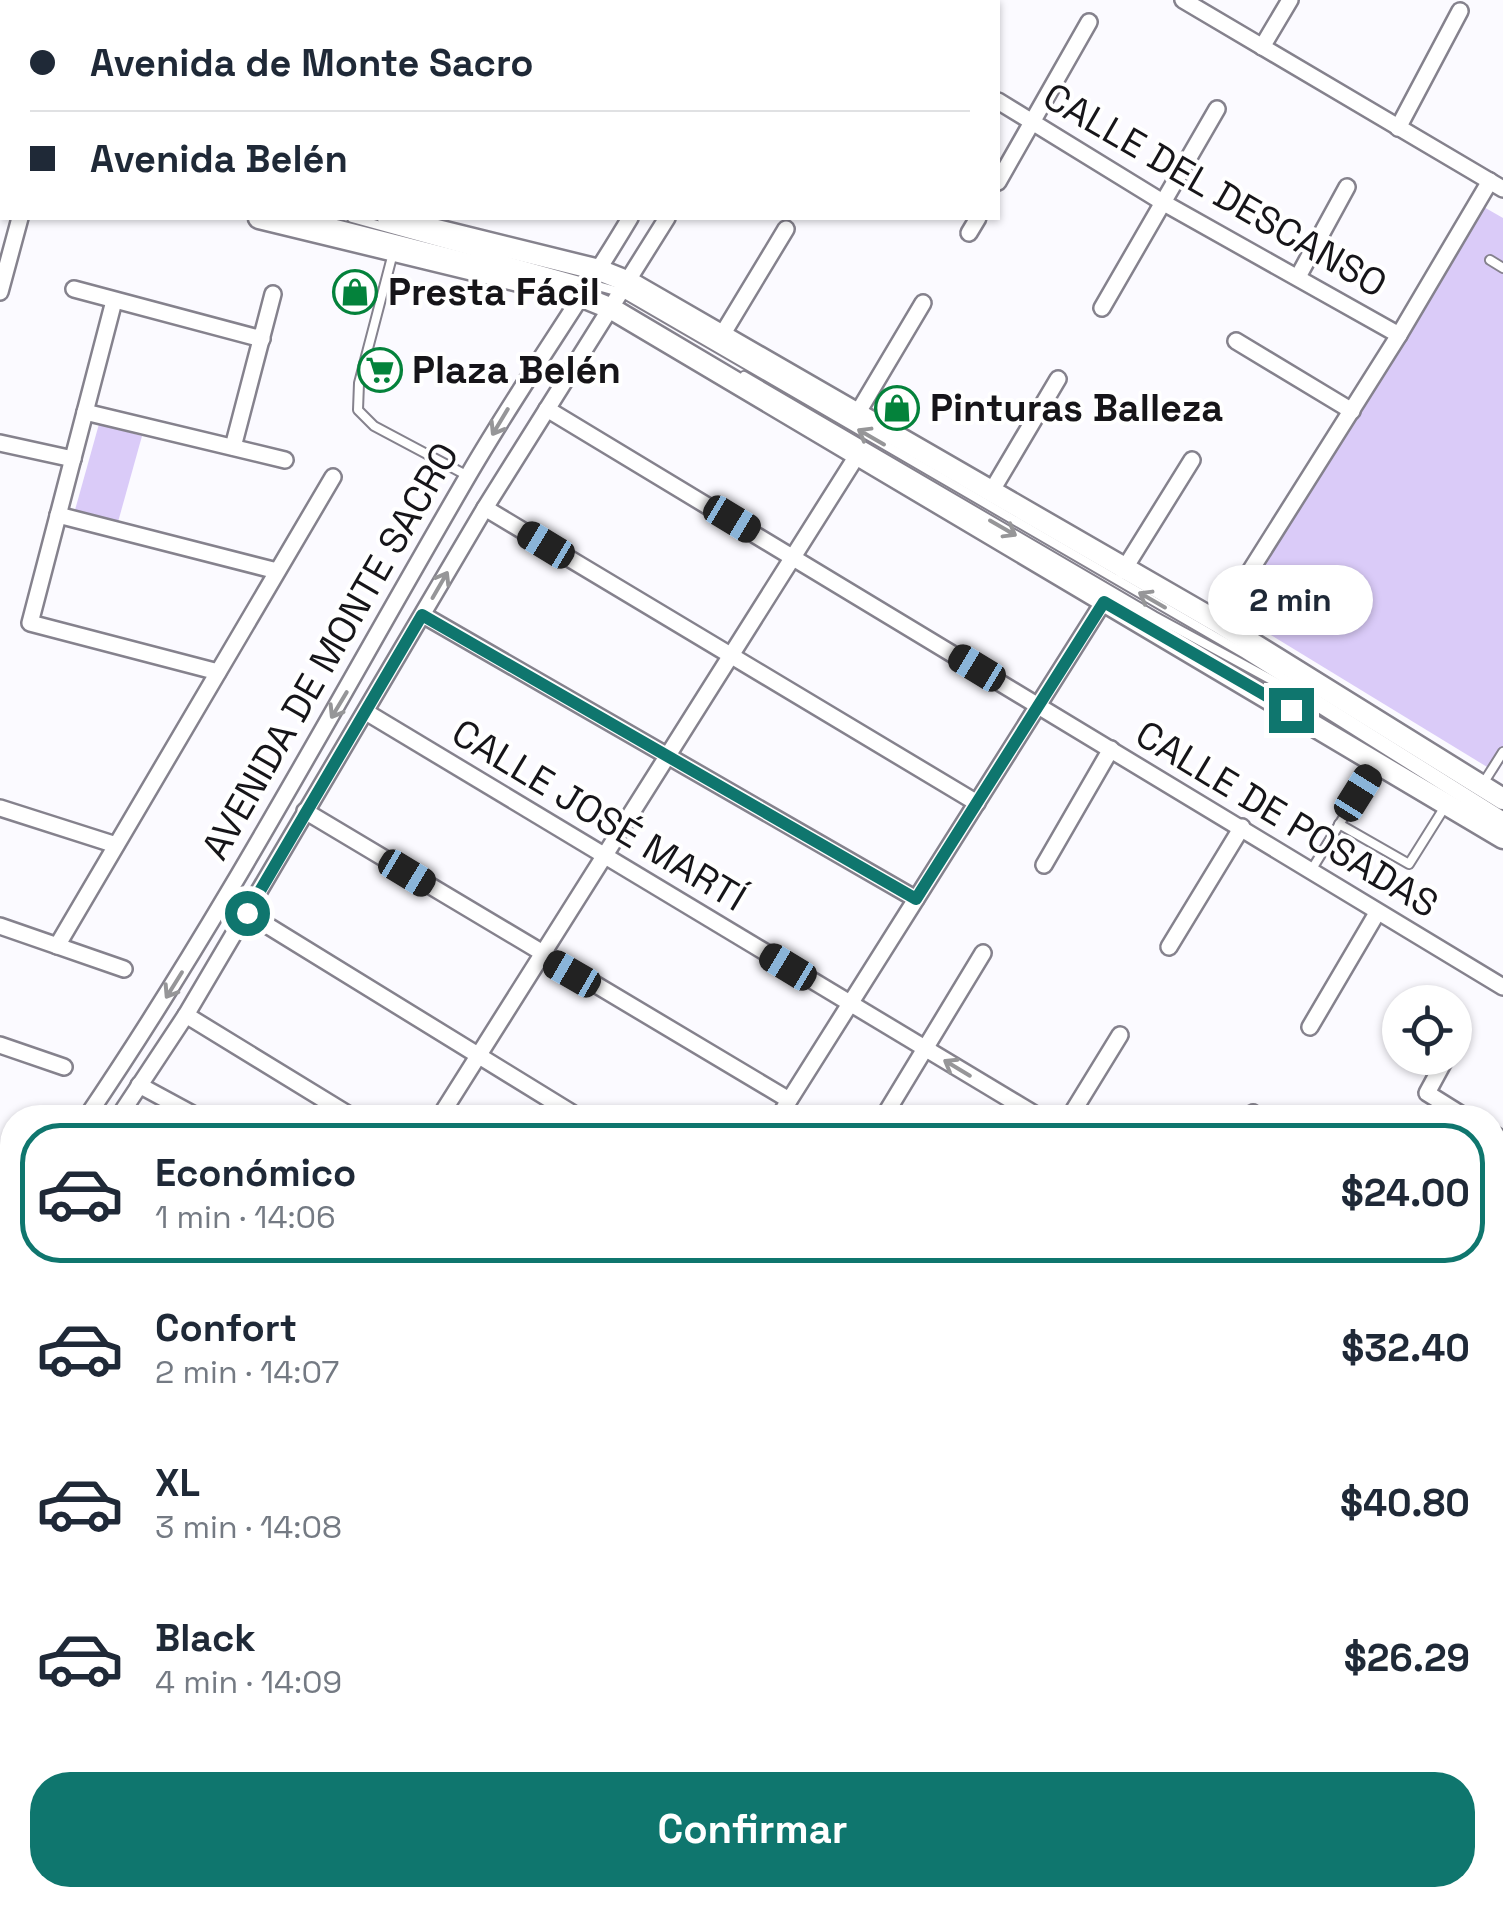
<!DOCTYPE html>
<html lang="es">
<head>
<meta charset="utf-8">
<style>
	:root { --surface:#fff; --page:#f2f2f3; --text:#1f2937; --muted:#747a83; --line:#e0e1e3; --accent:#0f766e }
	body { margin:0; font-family:"Space Grotesk",sans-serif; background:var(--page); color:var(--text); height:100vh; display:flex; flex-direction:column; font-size:38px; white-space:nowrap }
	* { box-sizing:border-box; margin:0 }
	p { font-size:32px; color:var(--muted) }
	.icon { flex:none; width:55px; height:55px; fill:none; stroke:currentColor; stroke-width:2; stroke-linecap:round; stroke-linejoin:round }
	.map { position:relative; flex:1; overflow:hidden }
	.side { position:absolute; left:0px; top:1105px; width:1505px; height:802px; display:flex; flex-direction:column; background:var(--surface); border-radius:40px 40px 0 0; box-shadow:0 2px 8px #0004 }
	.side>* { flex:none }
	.guide { position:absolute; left:0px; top:0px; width:1000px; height:220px; box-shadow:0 2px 8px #0004; display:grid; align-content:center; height:220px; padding:0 30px; background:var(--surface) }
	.tools { position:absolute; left:1382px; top:985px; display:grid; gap:20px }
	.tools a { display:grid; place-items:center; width:90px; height:90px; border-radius:50%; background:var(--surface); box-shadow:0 2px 8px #0004; font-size:50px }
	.end { position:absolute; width:45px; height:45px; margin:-22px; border:12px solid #0f766e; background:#fff; box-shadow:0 0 0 5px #fff }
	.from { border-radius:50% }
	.bubble { position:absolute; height:70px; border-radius:35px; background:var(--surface); box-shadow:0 2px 8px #0004; font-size:32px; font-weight:700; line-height:70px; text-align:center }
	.car { position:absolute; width:30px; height:60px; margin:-30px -15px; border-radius:12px; box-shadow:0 0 8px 2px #0007; background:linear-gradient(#222 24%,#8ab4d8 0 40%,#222 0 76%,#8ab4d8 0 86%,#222 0) }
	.guide b { display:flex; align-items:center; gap:35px; height:95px; font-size:38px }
	.guide b+b { border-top:2px solid var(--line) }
	.guide i { width:25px; height:25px; background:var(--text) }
	ul { padding:18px 0 0; list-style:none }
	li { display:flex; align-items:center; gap:30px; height:140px; margin:0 20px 15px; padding:0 10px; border:5px solid transparent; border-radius:40px }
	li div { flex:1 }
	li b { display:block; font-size:38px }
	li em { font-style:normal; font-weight:700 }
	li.active { border-color:var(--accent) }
	li>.icon { width:90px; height:90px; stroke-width:1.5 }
	.primary-button { display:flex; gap:20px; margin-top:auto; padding:20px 30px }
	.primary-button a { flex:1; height:115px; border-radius:40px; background:var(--accent); color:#fff; font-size:40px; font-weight:700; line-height:115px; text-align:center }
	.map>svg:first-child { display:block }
	.green { fill:#dacbf8 }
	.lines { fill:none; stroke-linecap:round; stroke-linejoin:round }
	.service-casing { stroke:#85828d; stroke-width:12 }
	.minor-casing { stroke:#85828d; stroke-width:20 }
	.tertiary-casing { stroke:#85828d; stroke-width:22 }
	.secondary-casing { stroke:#85828d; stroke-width:25 }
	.service { stroke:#fff; stroke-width:8 }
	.minor { stroke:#fff; stroke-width:15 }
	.tertiary { stroke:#fff; stroke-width:18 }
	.secondary { stroke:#fff; stroke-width:20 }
	.oneway { stroke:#969698 }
	.route { stroke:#0f766e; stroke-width:12 }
	.labels { text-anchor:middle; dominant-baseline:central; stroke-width:8; stroke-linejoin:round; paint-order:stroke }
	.street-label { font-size:38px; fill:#161519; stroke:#fff }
	.poi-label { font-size:38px; font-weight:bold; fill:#161519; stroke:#fff; text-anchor:start }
</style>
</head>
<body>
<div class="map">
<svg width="1503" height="1906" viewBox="0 0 1503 1906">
	<rect width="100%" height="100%" fill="#fbfaff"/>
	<!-- green -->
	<g class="green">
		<path d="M1482,206l21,12v545l-6,10 -264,-161z"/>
		<path d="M99,424l43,12 -24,86 -43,-12z"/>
	</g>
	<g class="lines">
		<!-- service casing -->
		<g class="service-casing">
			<g id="service">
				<path d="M0,139l2,1"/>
				<path d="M312,218l252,64"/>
				<path d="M352,218l271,75 622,361 258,162"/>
				<path d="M393,253l-34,130 -1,27 16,16 94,50"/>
				<path d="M1490,260l13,8"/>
				<path d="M744,376l410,240 138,75 211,133"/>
				<path d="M1484,782l19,-30"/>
				<path d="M1339,824l70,40 37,-59"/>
				<path d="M1312,869l63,-103"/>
				<path d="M1292,1895l15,11"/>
				<path d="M1109,1906l7,-11"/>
				<path d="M1353,1906l7,-11"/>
				<path d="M1409,1906l1,-11"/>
			</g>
		</g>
		<!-- minor casing -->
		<g class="minor-casing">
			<g id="minor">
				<path d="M10,0l10,2"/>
				<path d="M827,0l4,2"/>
				<path d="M1183,0l320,189"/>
				<path d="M70,2v-2"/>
				<path d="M253,2l1,-2"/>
				<path d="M437,2l1,-2"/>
				<path d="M564,2l1,-2"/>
				<path d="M691,2l1,-2"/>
				<path d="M758,2l2,-2"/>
				<path d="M796,2l2,-2"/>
				<path d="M924,2l2,-2"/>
				<path d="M1262,47l28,-47"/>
				<path d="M998,101l166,102 235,132"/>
				<path d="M1398,128l62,-117"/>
				<path d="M998,182l91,-160"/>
				<path d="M969,233l9,-15"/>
				<path d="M1299,275l48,-88"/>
				<path d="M74,289l188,50"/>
				<path d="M0,292l20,-74"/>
				<path d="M114,301l-84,322 188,49"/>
				<path d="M1102,308l115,-199"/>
				<path d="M722,335l64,-106"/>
				<path d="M1236,341l116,70"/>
				<path d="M547,409l956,578"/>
				<path d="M85,412l200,48"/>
				<path d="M857,414l66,-111"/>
				<path d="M0,443l73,16"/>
				<path d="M233,447l40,-153"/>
				<path d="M991,492l67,-113"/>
				<path d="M485,508l492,295"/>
				<path d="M58,515l219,56"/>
				<path d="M1123,571l69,-111"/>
				<path d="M423,615l493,284"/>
				<path d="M1218,622l181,-287 91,-154"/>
				<path d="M366,712l675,406"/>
				<path d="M0,808l116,37"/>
				<path d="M305,811l484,289"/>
				<path d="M1044,865l67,-116"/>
				<path d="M247,913l333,205"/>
				<path d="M0,926l124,43"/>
				<path d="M57,946l276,-469"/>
				<path d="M1169,947l73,-120"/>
				<path d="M186,1015l168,103"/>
				<path d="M1310,1027l67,-114"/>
				<path d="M0,1045l64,22"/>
				<path d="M1446,1058l-19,35 40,25"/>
				<path d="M139,1085l61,33"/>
				<path d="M86,1118c141,-208 257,-428 383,-644 51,-88 110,-170 161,-256"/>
				<path d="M118,1118l68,-103 299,-507 182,-290"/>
				<path d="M439,1118l419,-664"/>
				<path d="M778,1118l326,-517"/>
				<path d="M883,1118l100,-165"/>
				<path d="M1069,1118l51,-83"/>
				<path d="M1250,1118l3,-5"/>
				<path d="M1492,1133l11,7"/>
				<path d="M0,1245l12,-19"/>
				<path d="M0,1313l12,-20"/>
				<path d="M0,1381l12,7"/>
				<path d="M1492,1481l11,-19"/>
				<path d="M0,1567l12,8"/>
				<path d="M0,1706l12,8"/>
				<path d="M1492,1780l11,-17"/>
				<path d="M0,1841l12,8"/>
				<path d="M1492,1888l11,6"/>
				<path d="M87,1895l18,11"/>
				<path d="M317,1895l19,11"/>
				<path d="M546,1895l17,11"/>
				<path d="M873,1895l18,11"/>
				<path d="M136,1906l7,-11"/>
				<path d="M502,1906l6,-11"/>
				<path d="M719,1906l7,-11"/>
			</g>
		</g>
		<!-- tertiary casing -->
		<g class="tertiary-casing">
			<path id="tertiary" d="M1492,1387l11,8"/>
		</g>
		<!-- secondary casing -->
		<g class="secondary-casing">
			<g id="secondary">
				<path d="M0,121l2,1"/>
				<path d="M0,150l2,1"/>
				<path d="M259,218l321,78 32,13 891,529"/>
				<path d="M388,218l211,52 30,12 589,340 285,177"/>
				<path d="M1492,1211l11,-19"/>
				<path d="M1492,1277l11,-17"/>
				<path d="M1096,1906l6,-11"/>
				<path d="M1122,1906l6,-11"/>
			</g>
		</g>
		<!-- service -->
		<use href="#service" class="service"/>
		<!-- minor -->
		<use href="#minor" class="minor"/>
		<!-- tertiary -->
		<use href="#tertiary" class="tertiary"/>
		<!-- secondary -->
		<use href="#secondary" class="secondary"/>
	</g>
	<!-- one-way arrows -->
	<defs><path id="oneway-shaft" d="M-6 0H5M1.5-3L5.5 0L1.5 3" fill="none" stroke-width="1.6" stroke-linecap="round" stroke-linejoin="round" transform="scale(2.5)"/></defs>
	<g class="oneway">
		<use href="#oneway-shaft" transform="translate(500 422) rotate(121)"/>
		<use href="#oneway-shaft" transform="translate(871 437) rotate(-150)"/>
		<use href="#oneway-shaft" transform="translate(1003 528) rotate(30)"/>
		<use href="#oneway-shaft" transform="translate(440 585) rotate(-60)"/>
		<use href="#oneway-shaft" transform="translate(1152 600) rotate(-150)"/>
		<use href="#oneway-shaft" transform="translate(339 705) rotate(121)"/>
		<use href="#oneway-shaft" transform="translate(174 985) rotate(122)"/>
		<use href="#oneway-shaft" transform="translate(957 1068) rotate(-149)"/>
	</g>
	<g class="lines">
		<!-- route -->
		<path class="route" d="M247,913l175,-298 494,284 188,-297 187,108"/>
	</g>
	<!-- icons -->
	<defs>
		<g id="shop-ring" transform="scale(2.25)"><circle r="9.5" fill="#fff" stroke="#04823b" stroke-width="1.5"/><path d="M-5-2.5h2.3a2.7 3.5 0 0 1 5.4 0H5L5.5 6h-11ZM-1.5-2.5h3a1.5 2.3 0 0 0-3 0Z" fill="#04823b"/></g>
		<g id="supermarket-ring" transform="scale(2.25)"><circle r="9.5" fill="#fff" stroke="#04823b" stroke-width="1.5"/><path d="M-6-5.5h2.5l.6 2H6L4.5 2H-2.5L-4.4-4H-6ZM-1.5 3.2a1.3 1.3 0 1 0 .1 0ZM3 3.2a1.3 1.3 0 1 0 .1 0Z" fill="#04823b"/></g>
	</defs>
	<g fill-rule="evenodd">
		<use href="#shop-ring" x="355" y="292"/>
		<use href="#supermarket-ring" x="380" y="370"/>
		<use href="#shop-ring" x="897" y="408"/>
	</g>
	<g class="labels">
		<!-- street labels -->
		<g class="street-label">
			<text transform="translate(1215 190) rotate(30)">CALLE DEL DESCANSO</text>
			<text transform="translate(330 651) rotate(-60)">AVENIDA DE MONTE SACRO</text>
			<text transform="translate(599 815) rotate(31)">CALLE JOSÉ MARTÍ</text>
			<text transform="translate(1287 819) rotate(31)">CALLE DE POSADAS</text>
		</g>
		<!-- poi labels -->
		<g class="poi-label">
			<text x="388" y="292">Presta Fácil</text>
			<text x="412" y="370">Plaza Belén</text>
			<text x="930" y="408">Pinturas Balleza</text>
		</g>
	</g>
</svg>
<div class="tools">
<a><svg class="icon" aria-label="locate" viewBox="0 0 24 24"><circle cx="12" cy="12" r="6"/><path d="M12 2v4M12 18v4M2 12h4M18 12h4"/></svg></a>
</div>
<i class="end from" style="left:247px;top:913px"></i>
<i class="end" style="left:1291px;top:710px"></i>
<div class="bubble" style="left:1208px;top:565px;width:165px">2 min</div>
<i class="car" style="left:732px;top:519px;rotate:121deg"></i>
<i class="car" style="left:546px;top:545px;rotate:301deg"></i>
<i class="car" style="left:977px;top:668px;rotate:301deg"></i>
<i class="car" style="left:1358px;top:793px;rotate:32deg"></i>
<i class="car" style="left:407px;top:873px;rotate:121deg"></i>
<i class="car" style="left:788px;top:967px;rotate:301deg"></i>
<i class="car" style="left:572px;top:974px;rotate:300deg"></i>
<div class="guide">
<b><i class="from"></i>Avenida de Monte Sacro</b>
<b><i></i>Avenida Belén</b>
</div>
<section class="side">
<ul>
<li class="active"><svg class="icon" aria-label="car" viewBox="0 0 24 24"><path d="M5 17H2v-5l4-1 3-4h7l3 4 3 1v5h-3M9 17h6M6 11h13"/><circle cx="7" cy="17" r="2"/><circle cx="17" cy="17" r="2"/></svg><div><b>Económico</b><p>1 min · 14:06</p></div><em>$24.00</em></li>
<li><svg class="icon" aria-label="car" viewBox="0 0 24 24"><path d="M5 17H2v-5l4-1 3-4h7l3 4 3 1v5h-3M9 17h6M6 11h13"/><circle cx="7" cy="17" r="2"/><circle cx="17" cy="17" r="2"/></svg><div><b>Confort</b><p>2 min · 14:07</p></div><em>$32.40</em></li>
<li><svg class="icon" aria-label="car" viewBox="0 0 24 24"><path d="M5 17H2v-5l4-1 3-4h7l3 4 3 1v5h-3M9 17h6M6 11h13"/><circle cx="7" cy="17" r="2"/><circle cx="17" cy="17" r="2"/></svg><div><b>XL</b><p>3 min · 14:08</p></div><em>$40.80</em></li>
<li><svg class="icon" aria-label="car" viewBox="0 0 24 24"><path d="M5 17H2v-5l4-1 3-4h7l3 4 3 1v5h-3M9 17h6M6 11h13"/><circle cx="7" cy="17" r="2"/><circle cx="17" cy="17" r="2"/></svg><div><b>Black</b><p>4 min · 14:09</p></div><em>$26.29</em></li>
</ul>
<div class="primary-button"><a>Confirmar</a></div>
</section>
</div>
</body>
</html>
